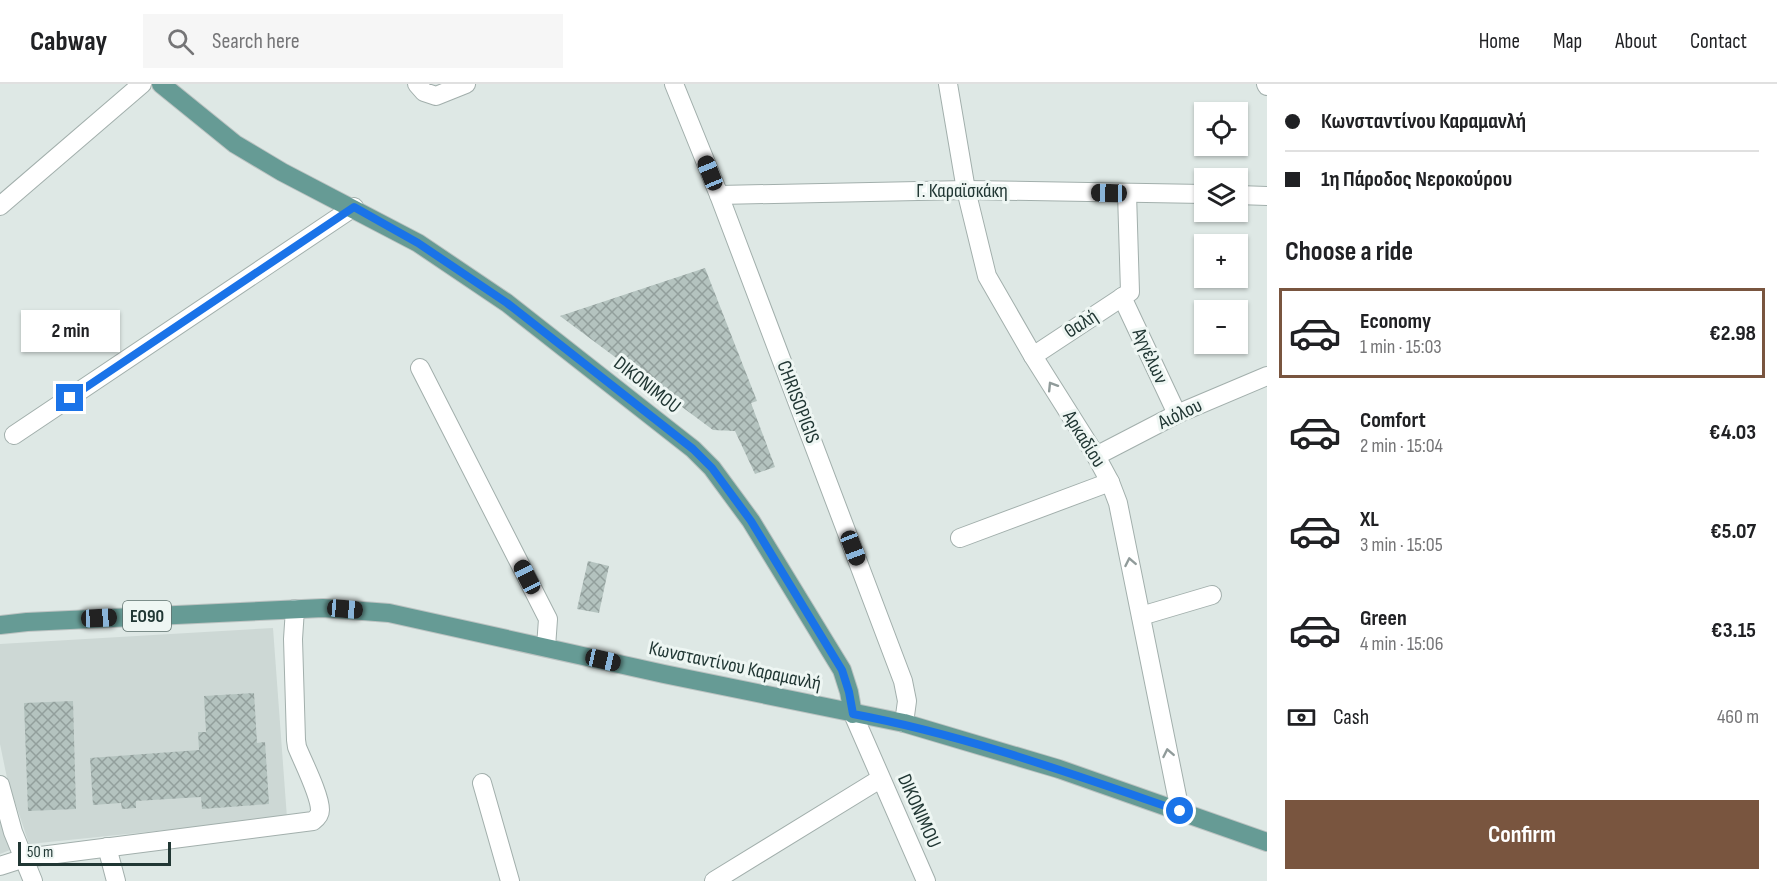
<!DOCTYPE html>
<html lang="en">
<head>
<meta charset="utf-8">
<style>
	:root { --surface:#fff; --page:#f6f6f6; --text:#202124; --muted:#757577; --line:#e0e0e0; --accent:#79553f }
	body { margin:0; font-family:"Sofia Sans Condensed",sans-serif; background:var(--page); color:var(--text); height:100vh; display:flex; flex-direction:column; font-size:22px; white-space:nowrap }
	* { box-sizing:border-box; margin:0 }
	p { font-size:20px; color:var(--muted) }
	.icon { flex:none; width:33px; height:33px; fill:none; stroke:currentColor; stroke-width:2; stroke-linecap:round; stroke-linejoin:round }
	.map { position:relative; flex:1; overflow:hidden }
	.panel { display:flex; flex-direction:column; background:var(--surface); width:510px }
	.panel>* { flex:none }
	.banner { display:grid; align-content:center; height:132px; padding:0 18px; background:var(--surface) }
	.buttons { position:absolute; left:1194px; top:18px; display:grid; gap:12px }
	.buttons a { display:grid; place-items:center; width:54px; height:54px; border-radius:0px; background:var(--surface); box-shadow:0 2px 4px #0004; font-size:30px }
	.scale { position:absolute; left:18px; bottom:15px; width:153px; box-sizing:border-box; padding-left:6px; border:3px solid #213734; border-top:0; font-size:16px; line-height:21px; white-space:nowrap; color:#213734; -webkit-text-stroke:4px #eef6f3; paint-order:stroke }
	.end { position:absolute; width:27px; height:27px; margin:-14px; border:8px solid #1a73e8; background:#fff; box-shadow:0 0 0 3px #fff }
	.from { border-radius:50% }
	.bubble { position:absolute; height:42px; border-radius:0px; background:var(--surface); box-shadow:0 2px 4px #0004; font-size:20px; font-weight:700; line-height:42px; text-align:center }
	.car { position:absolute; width:18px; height:36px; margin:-18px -9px; border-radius:8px; box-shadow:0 0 4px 2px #0007; background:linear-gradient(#222 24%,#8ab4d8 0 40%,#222 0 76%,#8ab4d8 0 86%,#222 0) }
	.banner b { display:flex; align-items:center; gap:21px; height:57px; font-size:22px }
	.banner b+b { border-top:2px solid var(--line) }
	.banner i { width:15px; height:15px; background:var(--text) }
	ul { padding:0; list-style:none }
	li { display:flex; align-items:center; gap:18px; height:90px; margin:0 12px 9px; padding:0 6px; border:3px solid transparent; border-radius:0px }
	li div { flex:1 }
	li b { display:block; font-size:22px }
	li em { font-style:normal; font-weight:700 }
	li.active { border-color:var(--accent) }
	li>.icon { width:54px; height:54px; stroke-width:1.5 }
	h2 { padding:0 18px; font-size:27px; line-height:72px }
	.pay { display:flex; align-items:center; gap:15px; height:66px; padding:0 18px; font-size:22px }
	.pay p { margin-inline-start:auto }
	.primary-button { display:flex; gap:12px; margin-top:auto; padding:12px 18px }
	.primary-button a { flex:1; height:69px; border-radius:0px; background:var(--accent); color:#fff; font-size:24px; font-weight:700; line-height:69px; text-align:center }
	header { display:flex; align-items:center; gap:36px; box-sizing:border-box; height:84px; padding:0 30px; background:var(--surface); border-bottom:2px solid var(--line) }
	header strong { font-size:28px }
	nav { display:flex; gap:33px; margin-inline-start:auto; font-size:21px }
	.search { width:420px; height:54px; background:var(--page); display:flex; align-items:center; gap:15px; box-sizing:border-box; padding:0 21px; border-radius:0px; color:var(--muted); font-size:22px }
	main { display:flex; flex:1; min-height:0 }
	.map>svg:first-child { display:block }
	.built { fill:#cdd8d5 }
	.building { fill:url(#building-cross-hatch) }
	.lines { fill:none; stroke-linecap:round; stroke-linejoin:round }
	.minor-casing { stroke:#a2afac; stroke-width:20 }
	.major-casing { stroke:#bcc3c2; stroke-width:20 }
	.minor { stroke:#fff; stroke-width:18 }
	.major { stroke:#669b95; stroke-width:18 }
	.oneway { stroke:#909b9a }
	.route { stroke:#1a73e8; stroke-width:8 }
	.labels { text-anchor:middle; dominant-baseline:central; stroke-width:6; stroke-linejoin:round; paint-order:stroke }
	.shield { fill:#eef6f3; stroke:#5e706d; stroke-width:1.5 }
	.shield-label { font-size:18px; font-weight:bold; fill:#213734 }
	.street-label { font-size:20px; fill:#213734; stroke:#eef6f3 }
</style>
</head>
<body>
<header>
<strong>Cabway</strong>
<div class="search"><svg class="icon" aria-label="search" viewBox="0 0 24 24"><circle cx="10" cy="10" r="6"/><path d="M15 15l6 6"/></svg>Search here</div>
<nav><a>Home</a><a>Map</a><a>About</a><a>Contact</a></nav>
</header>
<main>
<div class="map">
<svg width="1267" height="797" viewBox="0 0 1267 797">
	<defs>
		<pattern id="building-cross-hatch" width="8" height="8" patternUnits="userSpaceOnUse" patternTransform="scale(1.5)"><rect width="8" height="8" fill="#b4c3bf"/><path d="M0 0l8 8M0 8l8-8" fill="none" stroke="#929f9c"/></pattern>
	</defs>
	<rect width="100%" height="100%" fill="#dee8e5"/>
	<!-- built -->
	<g class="built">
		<path d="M273,544l14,190 -258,26 -22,-66 -7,-34v-100z"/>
		<path d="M0,729l10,37 -10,4z"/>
	</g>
	<!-- building -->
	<g class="building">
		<path d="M705,184l52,133 -6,2 24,64 -20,7 -20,-43 -22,-1 -153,-114z"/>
		<path d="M588,477l21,5 -10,47 -22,-4z"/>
		<path d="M254,609l3,50 8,-1 4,62 -67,5 -1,-12 -65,4v7l-14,1 -1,-6 -28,2 -3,-47 109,-8 -1,-18h8l-2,-36z"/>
		<path d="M73,617l3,108 -48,2 -4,-108z"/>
	</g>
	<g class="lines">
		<!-- minor casing -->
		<g class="minor-casing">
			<g id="minor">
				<path d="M417,0l7,8 12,4 30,-12"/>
				<path d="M674,0l45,111 184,486 4,20 -3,22"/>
				<path d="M948,0l18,106 21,86 46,80 63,100 14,26 8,21 62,308"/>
				<path d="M1266,0l1,2"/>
				<path d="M719,111l247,-5 238,4"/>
				<path d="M1238,111l29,1"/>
				<path d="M0,122l142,-122"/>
				<path d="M1122,213l55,117"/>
				<path d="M1033,272l97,-64 -3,-99"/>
				<path d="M420,284l128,251 -2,28"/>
				<path d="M14,351l340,-228"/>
				<path d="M1096,372l81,-42 90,-38"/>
				<path d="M960,454l150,-56"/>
				<path d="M1141,532l71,-21"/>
				<path d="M853,630l73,167"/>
				<path d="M482,699l28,98"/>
				<path d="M0,701l13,47 20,49"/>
				<path d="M107,763l9,34"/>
				<path d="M0,782l25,-8 288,-37c4,-3 7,-6 7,-11 0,-15 -17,-48 -23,-63l-1,-7 -3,-101 2,-30"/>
				<path d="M714,797l166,-102"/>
			</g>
		</g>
		<!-- major casing -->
		<g class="major-casing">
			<g id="major">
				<path d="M161,0l74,60 47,28 136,71 89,60 186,146 19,19 39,53 91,149 7,22 4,22"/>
				<path d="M0,541l27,-3 296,-14 66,5 275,61 240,49 155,46 208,73"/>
			</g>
		</g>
		<!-- minor -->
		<use href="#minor" class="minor"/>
		<!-- major -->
		<use href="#major" class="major"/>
	</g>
	<!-- one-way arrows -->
	<defs><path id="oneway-chevron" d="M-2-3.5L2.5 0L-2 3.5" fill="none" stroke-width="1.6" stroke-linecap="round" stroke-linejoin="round" transform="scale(1.5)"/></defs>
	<g class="oneway">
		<use href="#oneway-chevron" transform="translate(1052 302) rotate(-122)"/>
		<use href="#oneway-chevron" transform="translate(1130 478) rotate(-101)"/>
		<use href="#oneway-chevron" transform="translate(1168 669) rotate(-101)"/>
	</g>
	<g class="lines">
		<!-- route -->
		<path class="route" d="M70,314l284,-191 64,36 89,60 186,146 19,19 39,53 91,149 7,22 4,22c112,21 219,60 327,97"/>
	</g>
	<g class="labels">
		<!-- shield labels -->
		<rect class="shield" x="123" y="517" width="48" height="30" rx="4.5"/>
		<g class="shield-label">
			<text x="147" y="532">ΕΟ90</text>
		</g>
		<!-- street labels -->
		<g class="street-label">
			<text x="962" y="107">Γ. Καραϊσκάκη</text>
			<text transform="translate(1081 240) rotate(-33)">Θαλή</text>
			<text transform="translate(1150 272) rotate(65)">Αγγέλων</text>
			<text transform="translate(647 301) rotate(38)">DIKONIMOU</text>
			<text transform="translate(798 318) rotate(69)">CHRISOPIGIS</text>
			<text transform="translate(1180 330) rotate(-25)">Αιόλου</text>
			<text transform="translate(1084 355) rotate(58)">Αρκαδίου</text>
			<text transform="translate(735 582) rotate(12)">Κωνσταντίνου Καραμανλή</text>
			<text transform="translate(919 727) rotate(66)">DIKONIMOU</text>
		</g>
	</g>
</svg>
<div class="buttons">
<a><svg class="icon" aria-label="locate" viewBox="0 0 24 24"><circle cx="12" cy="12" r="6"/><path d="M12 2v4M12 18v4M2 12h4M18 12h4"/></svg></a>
<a><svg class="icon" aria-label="layers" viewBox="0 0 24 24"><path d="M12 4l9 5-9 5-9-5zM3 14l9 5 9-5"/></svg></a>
<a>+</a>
<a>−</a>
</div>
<div class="scale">50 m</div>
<i class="end from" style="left:1180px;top:727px"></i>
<i class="end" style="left:70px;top:314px"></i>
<div class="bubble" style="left:21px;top:226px;width:99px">2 min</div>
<i class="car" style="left:710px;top:89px;rotate:338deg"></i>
<i class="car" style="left:1109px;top:109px;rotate:271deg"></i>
<i class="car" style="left:853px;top:464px;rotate:159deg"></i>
<i class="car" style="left:527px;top:493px;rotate:333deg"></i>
<i class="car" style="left:345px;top:525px;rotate:95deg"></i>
<i class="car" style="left:99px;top:534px;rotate:87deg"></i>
<i class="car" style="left:603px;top:576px;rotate:103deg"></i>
</div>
<section class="panel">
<div class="banner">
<b><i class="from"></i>Κωνσταντίνου Καραμανλή</b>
<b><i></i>1η Πάροδος Νεροκούρου</b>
</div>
<h2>Choose a ride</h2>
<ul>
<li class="active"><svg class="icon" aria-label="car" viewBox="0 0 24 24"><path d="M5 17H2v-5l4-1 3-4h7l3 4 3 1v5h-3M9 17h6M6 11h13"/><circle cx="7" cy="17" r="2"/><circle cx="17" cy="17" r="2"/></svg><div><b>Economy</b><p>1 min · 15:03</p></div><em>€2.98</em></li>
<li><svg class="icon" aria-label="car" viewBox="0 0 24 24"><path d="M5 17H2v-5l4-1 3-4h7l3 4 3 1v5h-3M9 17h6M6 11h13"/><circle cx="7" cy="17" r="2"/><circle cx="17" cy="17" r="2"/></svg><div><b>Comfort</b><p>2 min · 15:04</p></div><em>€4.03</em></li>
<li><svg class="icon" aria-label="car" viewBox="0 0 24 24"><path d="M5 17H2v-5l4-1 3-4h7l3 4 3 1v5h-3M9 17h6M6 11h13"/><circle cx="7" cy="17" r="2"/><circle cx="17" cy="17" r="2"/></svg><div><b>XL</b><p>3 min · 15:05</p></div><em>€5.07</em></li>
<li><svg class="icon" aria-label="car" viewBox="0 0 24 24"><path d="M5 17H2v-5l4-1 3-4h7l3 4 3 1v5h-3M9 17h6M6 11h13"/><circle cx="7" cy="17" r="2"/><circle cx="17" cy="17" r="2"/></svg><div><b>Green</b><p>4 min · 15:06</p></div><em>€3.15</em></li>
</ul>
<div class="pay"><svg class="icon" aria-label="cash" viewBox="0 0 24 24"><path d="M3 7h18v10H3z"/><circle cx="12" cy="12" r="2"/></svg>Cash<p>460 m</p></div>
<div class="primary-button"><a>Confirm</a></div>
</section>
</main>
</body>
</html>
